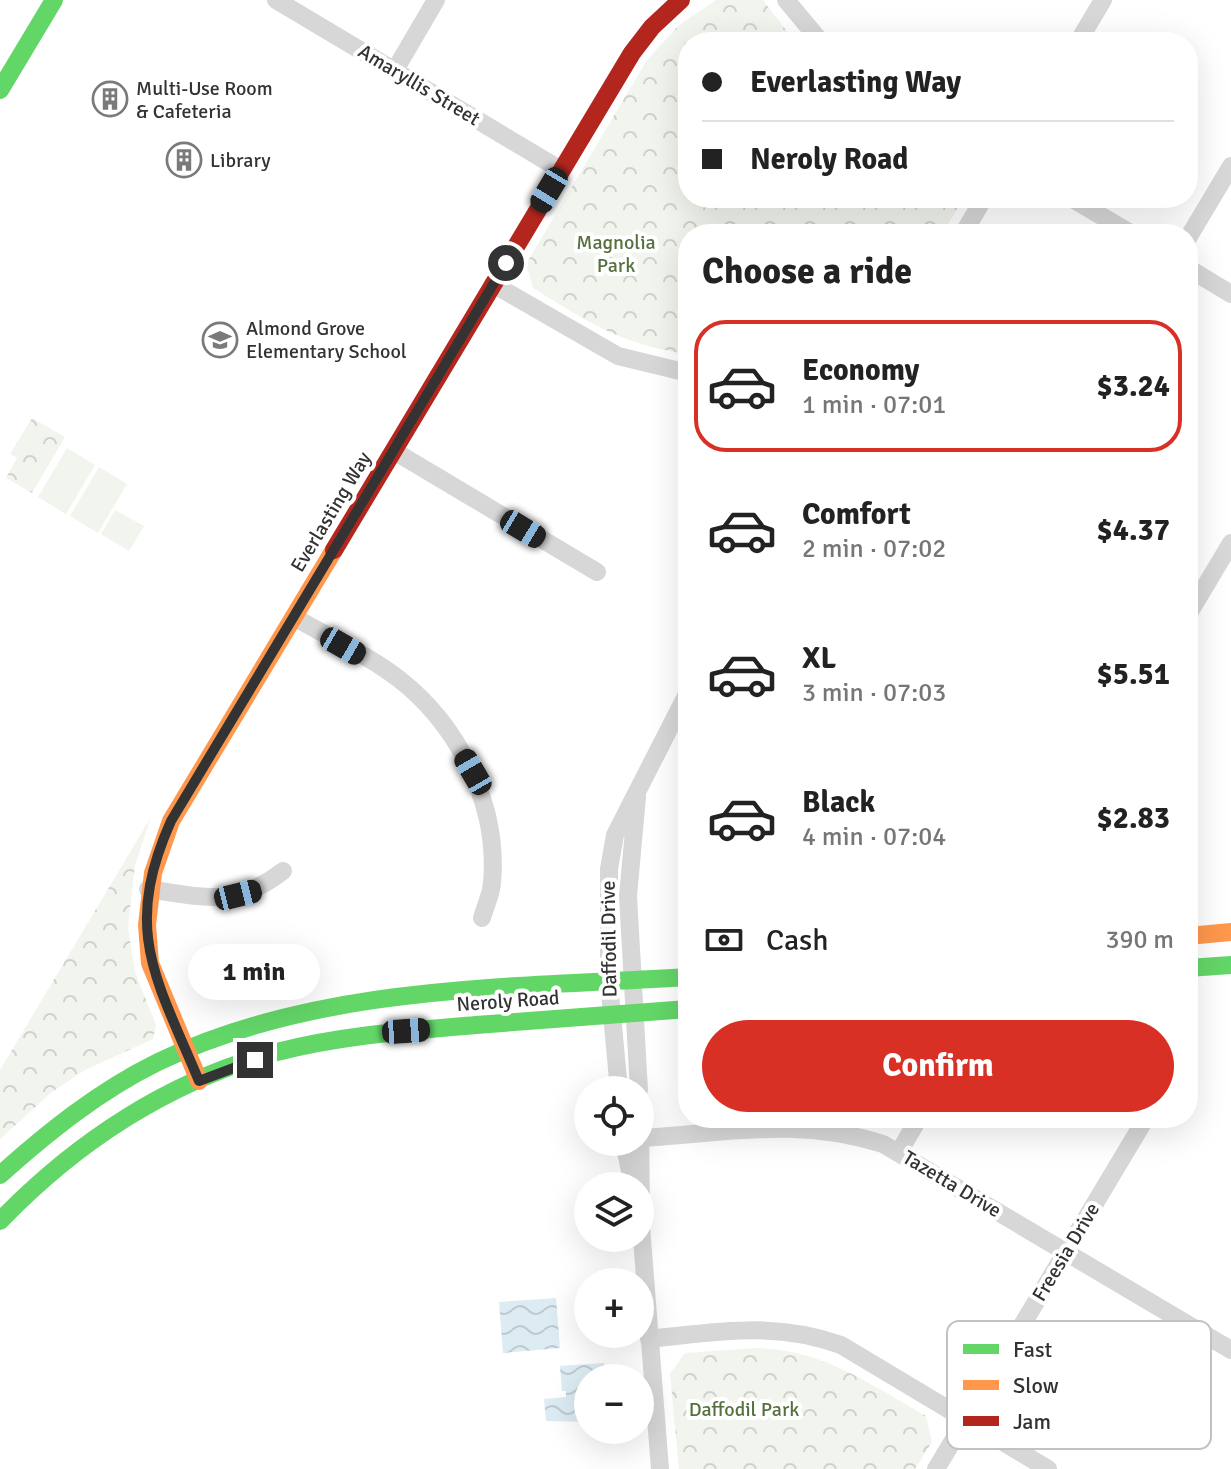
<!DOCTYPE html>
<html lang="en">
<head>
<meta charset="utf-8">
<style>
	:root { --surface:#fff; --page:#f2f2f2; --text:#222; --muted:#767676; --line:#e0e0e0; --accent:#d93025 }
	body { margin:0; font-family:Signika,sans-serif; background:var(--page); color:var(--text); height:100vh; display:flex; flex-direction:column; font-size:30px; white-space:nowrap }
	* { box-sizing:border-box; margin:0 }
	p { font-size:26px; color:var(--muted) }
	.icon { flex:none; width:44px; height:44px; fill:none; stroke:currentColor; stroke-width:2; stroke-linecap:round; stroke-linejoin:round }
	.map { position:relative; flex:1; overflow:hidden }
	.drawer { position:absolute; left:678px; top:224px; width:520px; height:904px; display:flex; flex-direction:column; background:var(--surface); border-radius:32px; box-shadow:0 8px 32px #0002 }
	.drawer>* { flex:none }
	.top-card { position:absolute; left:678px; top:32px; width:520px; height:176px; border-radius:32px; box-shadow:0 8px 32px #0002; display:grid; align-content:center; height:176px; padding:0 24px; background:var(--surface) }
	.tools { position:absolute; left:574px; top:1076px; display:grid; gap:16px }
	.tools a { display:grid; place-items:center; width:80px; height:80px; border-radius:50%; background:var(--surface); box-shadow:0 8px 32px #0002; font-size:40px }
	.end { position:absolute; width:36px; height:36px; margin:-18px; border:10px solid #333; background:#fff; box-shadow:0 0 0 4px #fff }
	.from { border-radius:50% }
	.bubble { position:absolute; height:56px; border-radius:28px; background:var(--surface); box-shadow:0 8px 32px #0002; font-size:26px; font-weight:700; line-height:56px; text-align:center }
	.car { position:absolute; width:24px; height:48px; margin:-24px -12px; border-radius:10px; box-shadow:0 0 6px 2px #0007; background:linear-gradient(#222 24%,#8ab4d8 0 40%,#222 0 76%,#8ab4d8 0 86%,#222 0) }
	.top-card b { display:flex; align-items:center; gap:28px; height:76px; font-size:30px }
	.top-card b+b { border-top:2px solid var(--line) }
	.top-card i { width:20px; height:20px; background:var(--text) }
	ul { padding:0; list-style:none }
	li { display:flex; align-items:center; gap:24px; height:132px; margin:0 16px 12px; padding:0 8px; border:4px solid transparent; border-radius:32px }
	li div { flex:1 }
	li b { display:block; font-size:30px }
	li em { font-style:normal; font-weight:700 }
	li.on { border-color:var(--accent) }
	li>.icon { width:72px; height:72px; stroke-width:1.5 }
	h2 { padding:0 24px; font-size:36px; line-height:96px }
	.pay { display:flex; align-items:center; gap:20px; height:88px; padding:0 24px; font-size:30px }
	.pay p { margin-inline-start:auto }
	.action { display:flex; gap:16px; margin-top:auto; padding:16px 24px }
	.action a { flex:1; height:92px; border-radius:48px; background:var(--accent); color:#fff; font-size:32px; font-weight:700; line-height:92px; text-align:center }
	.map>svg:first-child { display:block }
	.grass { fill:#f1f5ed }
	.park { fill:url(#park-crowns) }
	.water { fill:url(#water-waves) }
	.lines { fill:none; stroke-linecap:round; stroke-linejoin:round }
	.street { stroke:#d7d7d7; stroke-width:18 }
	.fast { stroke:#63d668; stroke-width:18 }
	.slow { stroke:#ff974d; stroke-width:18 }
	.jam { stroke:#b3261e; stroke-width:18 }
	.route { stroke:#333; stroke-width:10 }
	.labels { text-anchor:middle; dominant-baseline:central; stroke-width:8; stroke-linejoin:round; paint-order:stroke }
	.street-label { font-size:20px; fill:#333; stroke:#fff }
	.poi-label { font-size:20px; fill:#333; stroke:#fff; text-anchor:start }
	.park-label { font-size:20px; fill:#56703f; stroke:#fff }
	.key { fill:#fff; stroke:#c2c2c2; stroke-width:2 }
	.key-label { font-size:22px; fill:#333 }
</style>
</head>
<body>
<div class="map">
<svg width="1231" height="1469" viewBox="0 0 1231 1469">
	<defs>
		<pattern id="park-crowns" width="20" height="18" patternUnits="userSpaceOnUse" patternTransform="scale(2)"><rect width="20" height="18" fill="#f1f5ed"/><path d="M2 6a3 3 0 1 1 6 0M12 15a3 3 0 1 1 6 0" fill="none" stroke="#cfd2cc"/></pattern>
		<pattern id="water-waves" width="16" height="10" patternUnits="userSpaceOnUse" patternTransform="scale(2)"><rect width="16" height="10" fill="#ddebf3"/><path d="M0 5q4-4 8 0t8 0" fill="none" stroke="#becad1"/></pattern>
	</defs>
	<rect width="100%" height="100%" fill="#fff"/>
	<!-- grass -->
	<g class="grass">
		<path d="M67,448l28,17 -29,49 -28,-17z"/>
		<path d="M99,467l28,17 -29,49 -28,-17z"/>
		<path d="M115,510l29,16 -15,25 -28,-17z"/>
	</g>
	<!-- park -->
	<g class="park">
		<path d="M716,0h47l32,42h-107v156h276l-22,36h-254v120c-66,-9 -100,-32 -155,-66l-7,-24 121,-204 31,-34z"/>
		<path d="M32,418l33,19 -33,56 -26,-15 11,-20 -7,-4z"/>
		<path d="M151,817l-16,48 -7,62 7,45 21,53 -3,14 -68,31 -33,22 -52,47v-69z"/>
		<path d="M756,1348c66,1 114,36 170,68l6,26 -17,27h-236l-9,-95 15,-21z"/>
	</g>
	<!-- water -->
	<g class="water">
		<path d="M556,1298l4,50 -57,5 -4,-51z"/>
		<path d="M604,1363l1,15h-17v44l-42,-1 -2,-22 22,-2v-6h-4l-2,-25z"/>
	</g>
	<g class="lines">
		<!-- street -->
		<g class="street">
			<path d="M276,0l285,170"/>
			<path d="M786,0l35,42"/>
			<path d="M1078,42l25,-42"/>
			<path d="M395,70l41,-70"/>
			<path d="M1071,198l61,36"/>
			<path d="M963,234l21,-36"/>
			<path d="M1188,238l43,-72"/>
			<path d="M1188,268l43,26"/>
			<path d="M493,284l125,72 70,17"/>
			<path d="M394,451l203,121"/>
			<path d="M1188,615l43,-72"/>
			<path d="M294,617c34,20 74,38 105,62 60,47 100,126 93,204 -1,12 -7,24 -10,35"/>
			<path d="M637,797l-9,99 11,194"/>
			<path d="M148,889c55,8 88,19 135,-18"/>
			<path d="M619,1090l-10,-107v-114l6,-34 73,-143"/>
			<path d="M640,1101l1,125 19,243"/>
			<path d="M640,1138c87,-5 157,-21 243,6l348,206"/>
			<path d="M624,1142l9,44"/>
			<path d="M899,1152l20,-34"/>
			<path d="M649,1339c68,-7 126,-18 192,6l207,124"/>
			<path d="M936,1469l210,-351"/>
		</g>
		<!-- fast -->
		<g class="fast">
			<path d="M0,90l54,-90"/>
			<path d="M1188,968l43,-3"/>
			<path d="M0,1175c48,-43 99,-84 158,-113 162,-78 354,-74 530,-85"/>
			<path d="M0,1221c76,-79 170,-141 277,-169 65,-17 132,-21 199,-27 70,-5 141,-10 212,-16"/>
		</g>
		<!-- slow -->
		<g class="slow">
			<path d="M1188,936l43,-4"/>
			<path d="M199,1081l-49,-118 -3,-38 6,-52 18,-52 163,-271"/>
		</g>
		<!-- jam -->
		<path class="jam" d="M334,550l298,-497 20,-26 29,-27"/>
	</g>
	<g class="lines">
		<!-- route -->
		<path class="route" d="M255,1060l-56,21c-43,-103 -77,-150 -28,-260l335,-558"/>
	</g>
	<!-- icons -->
	<defs>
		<g id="building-ring" transform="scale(1.8)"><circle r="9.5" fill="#fff" stroke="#7a7a7a" stroke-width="1.5"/><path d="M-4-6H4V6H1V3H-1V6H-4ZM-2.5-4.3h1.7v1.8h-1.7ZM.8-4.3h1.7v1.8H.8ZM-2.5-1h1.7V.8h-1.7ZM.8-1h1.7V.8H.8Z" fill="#7a7a7a"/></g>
		<g id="school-ring" transform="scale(1.8)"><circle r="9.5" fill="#fff" stroke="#7a7a7a" stroke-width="1.5"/><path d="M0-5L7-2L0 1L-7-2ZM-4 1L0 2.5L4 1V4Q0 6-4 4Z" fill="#7a7a7a"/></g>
	</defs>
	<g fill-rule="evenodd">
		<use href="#building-ring" x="110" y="99"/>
		<use href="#building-ring" x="184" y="160"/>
		<use href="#school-ring" x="220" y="340"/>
	</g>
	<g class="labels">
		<!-- street labels -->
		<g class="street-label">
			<text transform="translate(419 85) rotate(31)">Amaryllis Street</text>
			<text transform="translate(331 512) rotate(-59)">Everlasting Way</text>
			<text transform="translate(609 939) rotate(-91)">Daffodil Drive</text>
			<text transform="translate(508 1001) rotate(-4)">Neroly Road</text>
			<text transform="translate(952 1184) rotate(31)">Tazetta Drive</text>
			<text transform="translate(1066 1252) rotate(-59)">Freesia Drive</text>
		</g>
		<!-- poi labels -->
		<g class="poi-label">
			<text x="136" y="88">Multi-Use Room<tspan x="136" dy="23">&amp; Cafeteria</tspan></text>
			<text x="210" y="160">Library</text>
			<text x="246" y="328">Almond Grove<tspan x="246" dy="23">Elementary School</tspan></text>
		</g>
		<!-- park labels -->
		<g class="park-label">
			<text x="616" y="242">Magnolia<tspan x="616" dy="23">Park</tspan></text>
			<text x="744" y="1409">Daffodil Park</text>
		</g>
	</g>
	<!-- legend -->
	<rect x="947" y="1321" width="264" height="128" rx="12" class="key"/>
	<rect x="963" y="1344" width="36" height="10" fill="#63d668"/>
	<rect x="963" y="1380" width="36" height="10" fill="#ff974d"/>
	<rect x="963" y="1416" width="36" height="10" fill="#b3261e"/>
	<g class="key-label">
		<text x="1013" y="1357">Fast</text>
		<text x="1013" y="1393">Slow</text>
		<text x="1013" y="1429">Jam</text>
	</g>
</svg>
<div class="tools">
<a><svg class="icon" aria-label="locate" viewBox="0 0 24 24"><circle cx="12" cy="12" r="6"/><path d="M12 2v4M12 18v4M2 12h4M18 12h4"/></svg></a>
<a><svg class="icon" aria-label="layers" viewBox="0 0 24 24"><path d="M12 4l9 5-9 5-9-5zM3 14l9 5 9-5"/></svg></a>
<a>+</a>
<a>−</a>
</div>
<i class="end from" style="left:506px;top:263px"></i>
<i class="end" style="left:255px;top:1060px"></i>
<div class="bubble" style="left:188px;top:944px;width:132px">1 min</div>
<i class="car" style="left:549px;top:190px;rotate:211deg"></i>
<i class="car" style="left:523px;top:529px;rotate:121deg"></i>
<i class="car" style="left:343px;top:646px;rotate:120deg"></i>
<i class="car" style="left:473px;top:772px;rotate:330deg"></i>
<i class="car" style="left:238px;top:895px;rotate:76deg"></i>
<i class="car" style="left:406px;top:1031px;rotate:86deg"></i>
<div class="top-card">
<b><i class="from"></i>Everlasting Way</b>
<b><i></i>Neroly Road</b>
</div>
<section class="drawer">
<h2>Choose a ride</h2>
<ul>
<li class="on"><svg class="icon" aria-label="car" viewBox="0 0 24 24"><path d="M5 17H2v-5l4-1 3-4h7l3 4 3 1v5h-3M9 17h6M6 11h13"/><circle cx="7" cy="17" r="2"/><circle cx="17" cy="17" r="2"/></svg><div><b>Economy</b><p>1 min · 07:01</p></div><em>$3.24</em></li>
<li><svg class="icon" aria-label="car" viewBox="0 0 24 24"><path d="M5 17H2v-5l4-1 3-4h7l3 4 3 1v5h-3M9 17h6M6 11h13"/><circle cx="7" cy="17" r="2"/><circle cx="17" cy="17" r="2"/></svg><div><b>Comfort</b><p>2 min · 07:02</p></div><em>$4.37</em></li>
<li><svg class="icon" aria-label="car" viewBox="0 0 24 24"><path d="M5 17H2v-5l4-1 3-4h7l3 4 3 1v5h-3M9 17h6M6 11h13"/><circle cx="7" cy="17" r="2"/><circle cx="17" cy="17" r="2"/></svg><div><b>XL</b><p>3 min · 07:03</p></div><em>$5.51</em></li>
<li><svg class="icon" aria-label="car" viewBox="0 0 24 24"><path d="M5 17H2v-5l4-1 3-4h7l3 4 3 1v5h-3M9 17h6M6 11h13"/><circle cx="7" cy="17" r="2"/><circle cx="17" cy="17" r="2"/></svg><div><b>Black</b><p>4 min · 07:04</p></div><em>$2.83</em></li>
</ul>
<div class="pay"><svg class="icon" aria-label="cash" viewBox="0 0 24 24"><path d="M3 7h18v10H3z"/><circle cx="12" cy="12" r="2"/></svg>Cash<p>390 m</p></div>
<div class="action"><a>Confirm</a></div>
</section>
</div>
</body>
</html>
